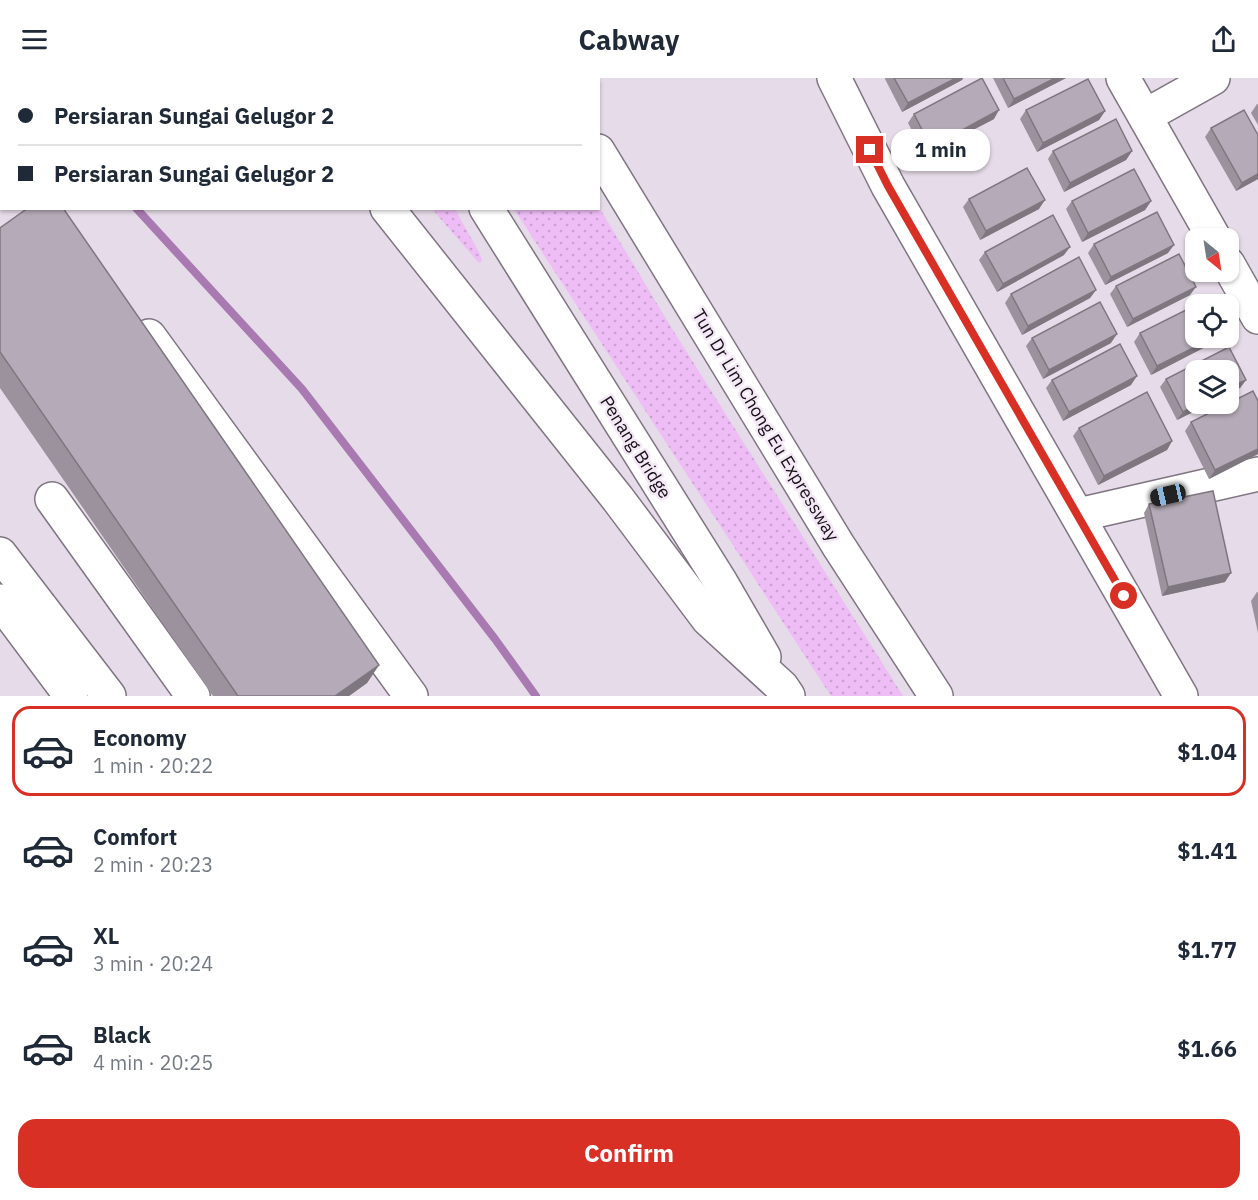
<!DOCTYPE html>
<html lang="en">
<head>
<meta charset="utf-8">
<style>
	:root { --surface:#fff; --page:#f2f2f3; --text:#1f2937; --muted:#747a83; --line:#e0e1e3; --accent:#d93025 }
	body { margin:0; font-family:"IBM Plex Sans",sans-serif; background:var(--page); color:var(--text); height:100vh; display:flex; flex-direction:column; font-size:22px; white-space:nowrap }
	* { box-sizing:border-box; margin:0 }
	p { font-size:20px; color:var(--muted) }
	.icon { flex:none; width:33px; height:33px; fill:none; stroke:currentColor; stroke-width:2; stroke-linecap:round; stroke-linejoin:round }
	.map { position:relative; height:618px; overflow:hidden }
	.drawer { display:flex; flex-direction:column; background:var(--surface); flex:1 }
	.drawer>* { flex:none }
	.banner { position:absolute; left:0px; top:0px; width:600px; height:132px; box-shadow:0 2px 4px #0004; display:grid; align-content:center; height:132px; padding:0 18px; background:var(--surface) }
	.needle { width:39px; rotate:150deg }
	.buttons { position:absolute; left:1185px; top:150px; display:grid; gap:12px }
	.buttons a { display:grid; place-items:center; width:54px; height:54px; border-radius:12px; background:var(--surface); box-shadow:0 2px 4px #0004; font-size:30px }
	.end { position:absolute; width:27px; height:27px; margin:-14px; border:8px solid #d93025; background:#fff; box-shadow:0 0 0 3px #fff }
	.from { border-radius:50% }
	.bubble { position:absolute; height:42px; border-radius:18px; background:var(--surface); box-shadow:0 2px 4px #0004; font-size:20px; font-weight:800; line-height:42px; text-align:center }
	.car { position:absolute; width:18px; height:36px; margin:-18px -9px; border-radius:8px; box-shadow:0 0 4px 2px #0007; background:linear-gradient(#222 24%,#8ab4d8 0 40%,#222 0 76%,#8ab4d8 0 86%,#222 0) }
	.banner b { display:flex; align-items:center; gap:21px; height:57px; font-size:22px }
	.banner b+b { border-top:2px solid var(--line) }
	.banner i { width:15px; height:15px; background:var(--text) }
	ul { padding:10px 0 0; list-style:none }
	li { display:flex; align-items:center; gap:18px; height:90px; margin:0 12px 9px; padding:0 6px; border:3px solid transparent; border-radius:18px }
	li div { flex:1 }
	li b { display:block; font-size:22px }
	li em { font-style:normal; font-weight:800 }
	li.current { border-color:var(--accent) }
	li>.icon { width:54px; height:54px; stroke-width:1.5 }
	.cta { display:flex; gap:12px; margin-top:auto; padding:12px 18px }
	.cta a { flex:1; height:69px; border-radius:18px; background:var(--accent); color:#fff; font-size:24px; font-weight:800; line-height:69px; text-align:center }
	header { display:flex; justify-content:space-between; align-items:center; height:78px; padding:0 18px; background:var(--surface); font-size:27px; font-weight:800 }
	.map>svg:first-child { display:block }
	.grass { fill:url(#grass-dots) }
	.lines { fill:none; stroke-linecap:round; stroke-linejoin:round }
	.stream { stroke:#a979b2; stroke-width:8 }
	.minor-casing { stroke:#7f7581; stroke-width:36 }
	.highway-casing { stroke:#7f7581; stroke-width:36 }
	.minor { stroke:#fff; stroke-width:33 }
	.highway { stroke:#fff; stroke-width:33 }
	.wall { fill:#9c929d }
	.shaded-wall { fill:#7f7780 }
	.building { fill:#b5aab7; stroke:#7f7780; stroke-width:1.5 }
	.route { stroke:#d93025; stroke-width:8 }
	.labels { text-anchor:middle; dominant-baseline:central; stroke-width:5; stroke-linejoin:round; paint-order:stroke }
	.street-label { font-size:18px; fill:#151116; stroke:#f4e8f6 }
</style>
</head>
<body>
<header><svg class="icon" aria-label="menu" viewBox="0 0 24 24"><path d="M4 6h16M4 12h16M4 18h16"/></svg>Cabway<svg class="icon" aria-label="share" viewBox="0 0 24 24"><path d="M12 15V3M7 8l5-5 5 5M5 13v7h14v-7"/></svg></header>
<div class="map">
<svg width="1258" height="618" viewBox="0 0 1258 618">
	<defs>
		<pattern id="grass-dots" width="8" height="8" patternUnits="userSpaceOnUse" patternTransform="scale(1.5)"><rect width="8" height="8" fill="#eebdf6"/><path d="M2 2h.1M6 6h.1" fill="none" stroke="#cba1d2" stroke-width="1.8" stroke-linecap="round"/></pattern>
	</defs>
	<rect width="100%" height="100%" fill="#e6dbe8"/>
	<!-- grass -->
	<g class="grass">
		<path d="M430,0h91l1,1 -92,1z"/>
		<path d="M599,129l72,120 232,369h-72l-317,-487 84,-1z"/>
		<path d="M432,131h23l25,45 2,6 -2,3 -2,-1z"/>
	</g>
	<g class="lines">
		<!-- stream -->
		<g class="stream">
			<path d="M15,0l2,2"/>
			<path d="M136,130l166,181 193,250 41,57"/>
		</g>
		<!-- minor casing -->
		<g class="minor-casing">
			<g id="minor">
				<path d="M834,0l54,108 293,510"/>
				<path d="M1123,0l91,160"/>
				<path d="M1145,38l68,-38"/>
				<path d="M1228,186l30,53"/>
				<path d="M149,258l262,360"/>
				<path d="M52,421l141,197"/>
				<path d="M1078,437l180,-41"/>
				<path d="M0,476l109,142"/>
				<path d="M0,523l71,95"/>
			</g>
		</g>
		<!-- highway casing -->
		<g class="highway-casing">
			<g id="highway">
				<path d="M271,0l2,2"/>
				<path d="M401,0l1,2"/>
				<path d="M554,0v2"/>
				<path d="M598,73l240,394 98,151"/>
				<path d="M387,130l231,291 90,120 74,68 6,9"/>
				<path d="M486,130l234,373 44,76"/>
			</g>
		</g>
		<!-- minor -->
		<use href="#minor" class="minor"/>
		<!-- highway -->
		<use href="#highway" class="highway"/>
	</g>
	<!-- wall -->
	<g class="wall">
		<path d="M885,0h78l-1,2 -60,32 -17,-33z"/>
		<path d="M993,0h73l-58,30z"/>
		<path d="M1257,26h1v21l-7,-12z"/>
		<path d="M1026,32l79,1 -6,9 -62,32 -17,-33z"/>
		<path d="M914,36l80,5 -69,36 -17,-32z"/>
		<path d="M1211,50l47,7v44l-22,12 -31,-54z"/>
		<path d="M1053,73h79l-6,9 -62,32 -16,-33z"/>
		<path d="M969,121l70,10 -59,31 -17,-33z"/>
		<path d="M1072,123h79l-6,9 -63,32 -16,-33z"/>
		<path d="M0,150l379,437 -12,18 -18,13h-136l-213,-308z"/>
		<path d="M1094,166l74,9 -63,32 -17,-32z"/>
		<path d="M985,174l79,3 -67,37 -18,-32z"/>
		<path d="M1116,208l74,9 -63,32 -17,-33z"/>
		<path d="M1096,212l-6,8 -68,37 -17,-32 6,-9z"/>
		<path d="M1140,255l56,5h21l-4,5 -62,32 -17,-33z"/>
		<path d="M1032,260l79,5 -68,36 -17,-33z"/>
		<path d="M1166,301l80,1 -6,8 -44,16h13l-32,16 -17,-33z"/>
		<path d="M1052,302l79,5 -68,36 -17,-33z"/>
		<path d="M1258,323v53l-49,25 -24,-48 6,-9z"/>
		<path d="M1079,350l93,13 -5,9 -69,35 -25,-49z"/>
		<path d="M1149,426l76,78 -63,14 -18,-83z"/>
		<path d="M1257,514h1v41l-7,-32z"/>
	</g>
	<!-- shaded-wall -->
	<g class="shaded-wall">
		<path d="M956,0h7l-1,2 -60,32 6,-9z"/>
		<path d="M1055,0h11l-58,30 6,-9z"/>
		<path d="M999,32l-5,9 -69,36 6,-8z"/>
		<path d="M1105,33l-6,9 -62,32 6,-9z"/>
		<path d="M1132,73l-6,9 -62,32 6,-9z"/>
		<path d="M1258,96v5l-22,12 6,-8z"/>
		<path d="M1045,122l-6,9 -59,31 6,-9z"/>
		<path d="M1151,123l-6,9 -63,32 6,-9z"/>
		<path d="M1174,167l-6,8 -63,32 6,-8z"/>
		<path d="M1070,169l-6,8 -67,37 6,-8z"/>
		<path d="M1196,209l-6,8 -63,32 6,-8z"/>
		<path d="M1096,212l-6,8 -68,37 6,-9z"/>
		<path d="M1117,256l-6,9 -68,36 6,-9z"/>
		<path d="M1213,260h4l-4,5 -62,32 6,-9z"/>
		<path d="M1137,298l-6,9 -68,36 6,-9z"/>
		<path d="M1246,302l-6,8 -12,6v-6z"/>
		<path d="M1199,326h10l-32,16 6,-8z"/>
		<path d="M1172,363l-5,9 -69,35 6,-9z"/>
		<path d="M1258,371v5l-49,25 6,-9z"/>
		<path d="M1231,495l-6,9 -63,14 6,-9z"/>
		<path d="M379,587l-12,18 -18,13h-14z"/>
	</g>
	<!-- building -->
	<g class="building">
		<path d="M894,0h62l-48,25z"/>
		<path d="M982,0l17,32 -68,37 -17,-33z"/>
		<path d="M1003,0h52l-41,21z"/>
		<path d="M1088,1l17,32 -62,32 -17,-33z"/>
		<path d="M1244,32l14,25v39l-16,9 -31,-55z"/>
		<path d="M1116,41l16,32 -62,32 -17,-32z"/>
		<path d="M1027,90l18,32 -59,31 -17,-32z"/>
		<path d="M1134,91l17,32 -63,32 -16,-32z"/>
		<path d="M28,130h35l316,457 -44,31h-97l-238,-344v-124z"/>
		<path d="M1157,134l17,33 -63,32 -17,-33z"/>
		<path d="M1053,137l17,32 -67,37 -18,-32z"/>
		<path d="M1179,176l17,33 -63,32 -17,-33z"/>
		<path d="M1079,179l17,33 -68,36 -17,-32z"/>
		<path d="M1100,224l17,32 -68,36 -17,-32z"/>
		<path d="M1196,227v33h17l-56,28 -17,-33z"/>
		<path d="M1120,266l17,32 -68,36 -17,-32z"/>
		<path d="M1229,269l17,33 -18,8v-18h-32v34h3l-16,8 -17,-33z"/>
		<path d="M1253,313l5,10v48l-43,21 -24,-48z"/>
		<path d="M1147,314l25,49 -68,35 -25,-48z"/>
		<path d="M1213,413l18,82 -63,14 -19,-83z"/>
	</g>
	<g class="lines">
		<!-- route -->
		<path class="route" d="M870,72l18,36 236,410"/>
	</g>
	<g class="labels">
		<!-- street labels -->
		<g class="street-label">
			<text transform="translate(766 347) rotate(59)">Tun Dr Lim Chong Eu Expressway</text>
			<text transform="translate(636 369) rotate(58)">Penang Bridge</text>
		</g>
	</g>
</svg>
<div class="buttons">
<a><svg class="needle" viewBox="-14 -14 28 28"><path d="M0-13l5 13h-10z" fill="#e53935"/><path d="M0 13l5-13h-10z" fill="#747a83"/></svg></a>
<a><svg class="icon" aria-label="locate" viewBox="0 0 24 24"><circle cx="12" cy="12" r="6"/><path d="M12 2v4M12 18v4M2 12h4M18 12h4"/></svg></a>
<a><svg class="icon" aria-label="layers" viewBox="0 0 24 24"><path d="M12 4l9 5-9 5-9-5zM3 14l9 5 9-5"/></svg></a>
</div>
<i class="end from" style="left:1124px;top:518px"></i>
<i class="end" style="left:870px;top:72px"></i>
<div class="bubble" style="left:891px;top:51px;width:99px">1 min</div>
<i class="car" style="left:1168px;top:417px;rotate:257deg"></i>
<div class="banner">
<b><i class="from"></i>Persiaran Sungai Gelugor 2</b>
<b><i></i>Persiaran Sungai Gelugor 2</b>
</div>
</div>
<section class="drawer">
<ul>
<li class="current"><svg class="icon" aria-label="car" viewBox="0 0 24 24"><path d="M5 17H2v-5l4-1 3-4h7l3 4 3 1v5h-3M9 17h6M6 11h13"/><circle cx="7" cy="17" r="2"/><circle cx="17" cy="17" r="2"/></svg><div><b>Economy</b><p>1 min · 20:22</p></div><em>$1.04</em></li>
<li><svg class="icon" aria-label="car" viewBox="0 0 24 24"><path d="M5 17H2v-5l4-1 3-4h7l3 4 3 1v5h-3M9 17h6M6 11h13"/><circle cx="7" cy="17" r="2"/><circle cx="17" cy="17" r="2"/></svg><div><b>Comfort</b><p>2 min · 20:23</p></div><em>$1.41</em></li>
<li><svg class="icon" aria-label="car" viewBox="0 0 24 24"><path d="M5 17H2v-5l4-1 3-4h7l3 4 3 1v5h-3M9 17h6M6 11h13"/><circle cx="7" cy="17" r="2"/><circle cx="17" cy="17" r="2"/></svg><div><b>XL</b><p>3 min · 20:24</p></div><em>$1.77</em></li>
<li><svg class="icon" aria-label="car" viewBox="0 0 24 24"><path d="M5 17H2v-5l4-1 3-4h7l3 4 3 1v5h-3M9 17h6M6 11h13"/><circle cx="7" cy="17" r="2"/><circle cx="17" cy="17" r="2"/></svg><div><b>Black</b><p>4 min · 20:25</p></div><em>$1.66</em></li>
</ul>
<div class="cta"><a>Confirm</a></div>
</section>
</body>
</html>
